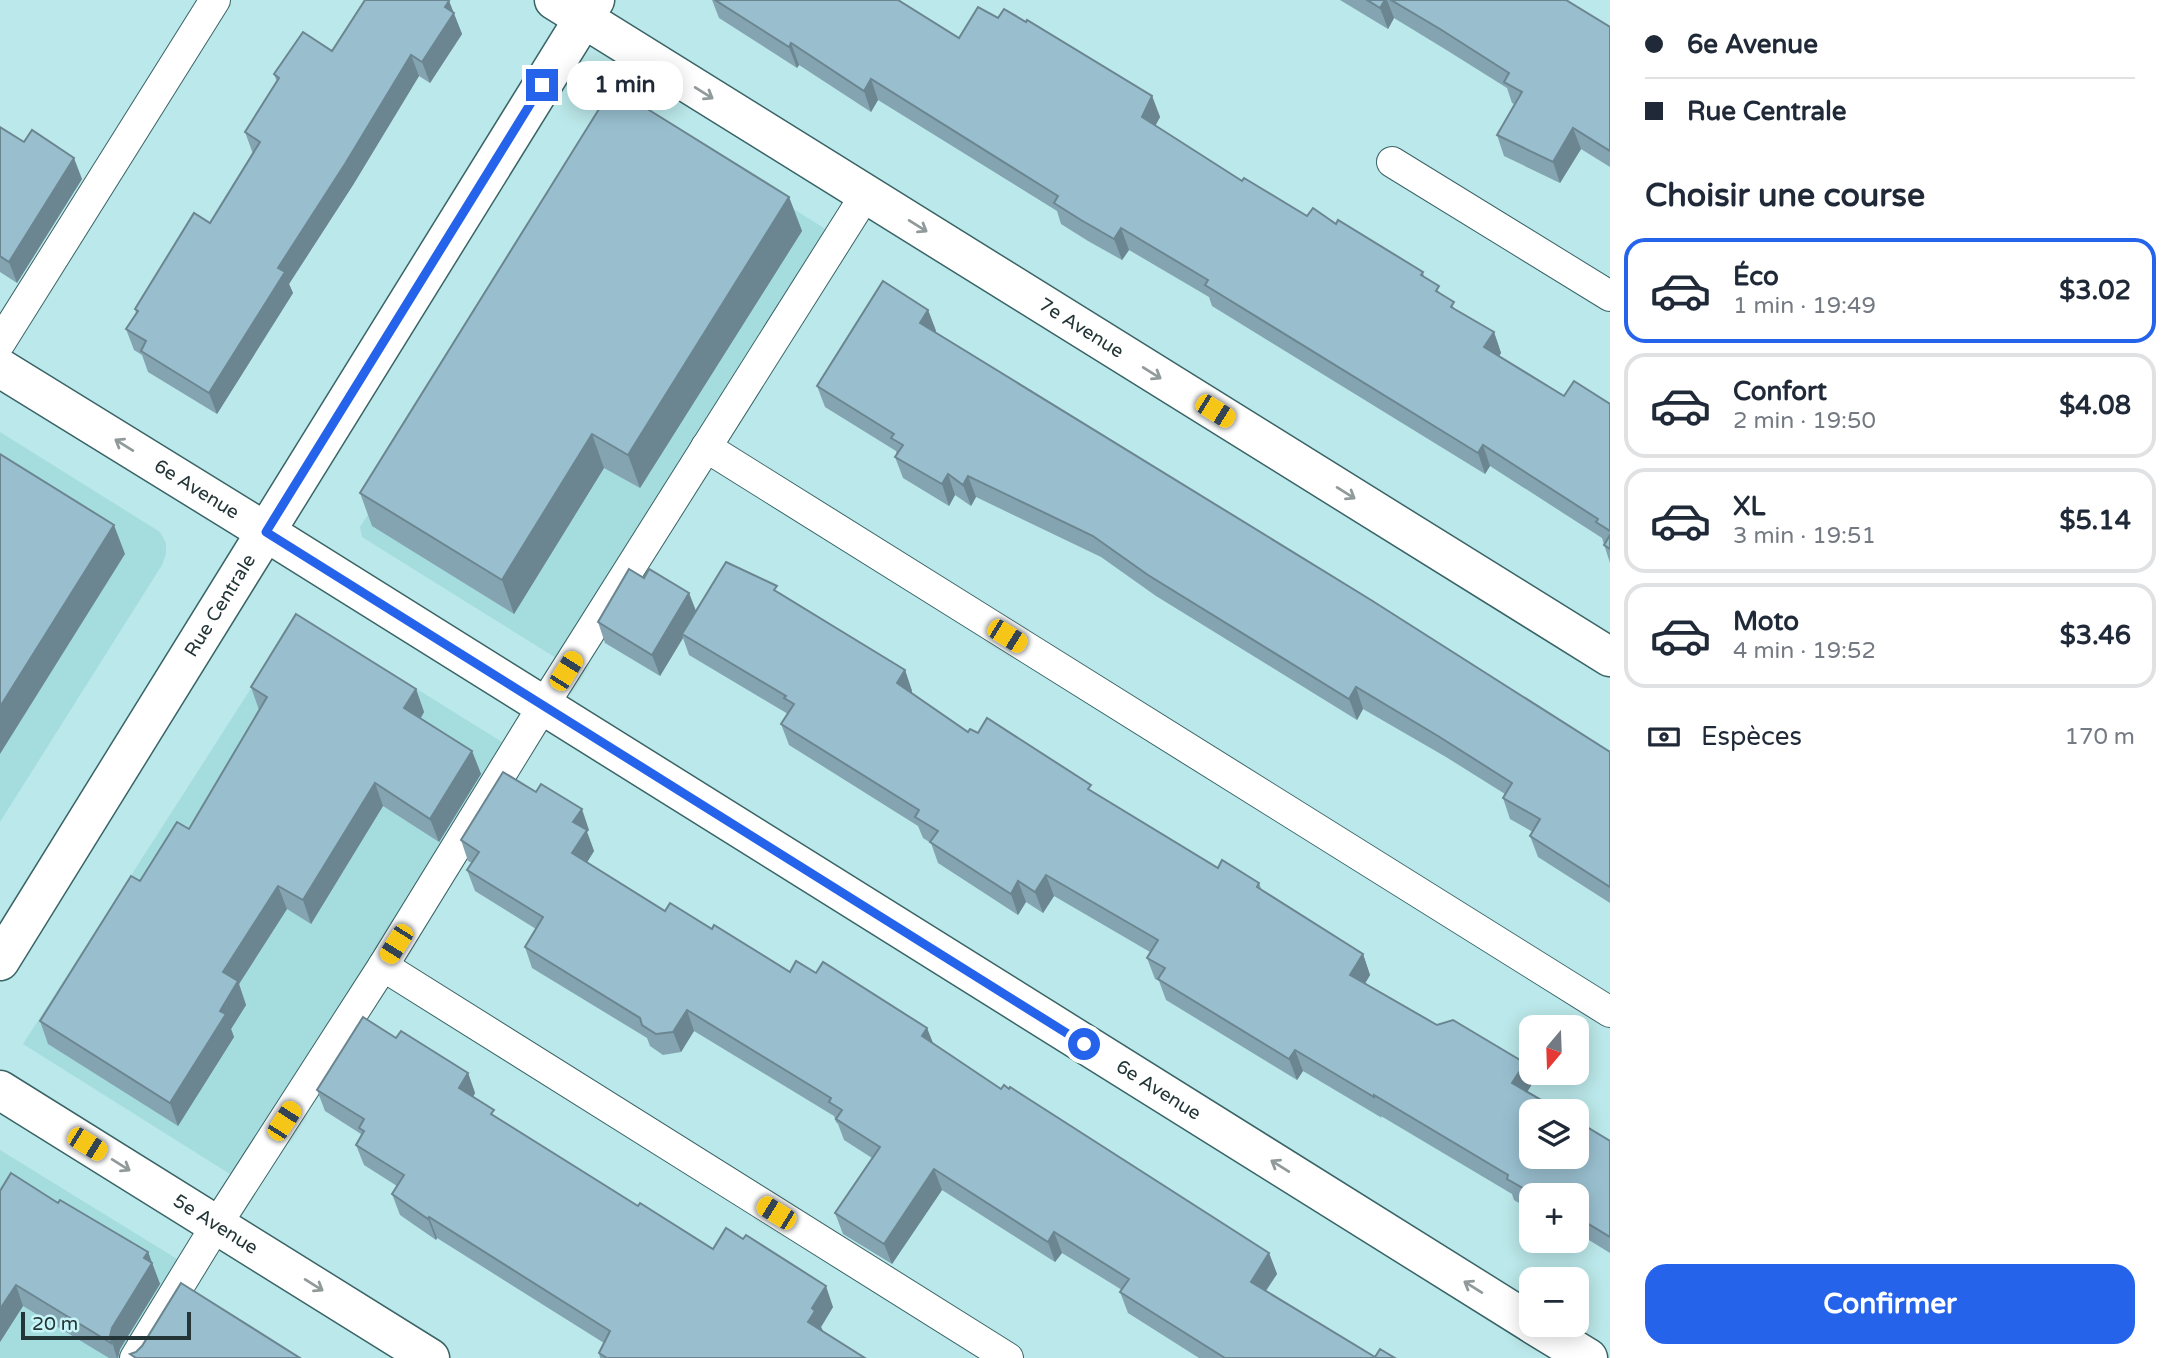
<!DOCTYPE html>
<html lang="fr">
<head>
<meta charset="utf-8">
<style>
	:root { --surface:#fff; --page:#f6f6f7; --text:#1f2937; --muted:#747a83; --line:#e0e1e3; --accent:#2563eb }
	body { margin:0; font-family:"Varela Round",sans-serif; background:var(--page); color:var(--text); height:100vh; display:flex; flex-direction:column; font-size:26px; white-space:nowrap }
	* { box-sizing:border-box; margin:0 }
	p { font-size:23px; color:var(--muted) }
	.icon { flex:none; width:38px; height:38px; fill:none; stroke:currentColor; stroke-width:2; stroke-linecap:round; stroke-linejoin:round }
	.map { position:relative; flex:1; overflow:hidden }
	.panel { display:flex; flex-direction:column; background:var(--surface); width:560px }
	.panel>* { flex:none }
	.hud { display:grid; align-content:center; height:154px; padding:0 35px; background:var(--surface) }
	.needle { width:46px; rotate:199deg }
	.fabs { position:absolute; left:1519px; top:1015px; display:grid; gap:14px }
	.fabs a { display:grid; place-items:center; width:70px; height:70px; border-radius:14px; background:var(--surface); box-shadow:0 4px 18px #0003; font-size:35px }
	.scale { position:absolute; left:21px; bottom:18px; width:170px; box-sizing:border-box; padding-left:7px; border:4px solid #233536; border-top:0; font-size:19px; line-height:24px; white-space:nowrap; color:#233536; -webkit-text-stroke:5px #c8f5f8; paint-order:stroke }
	.end { position:absolute; width:32px; height:32px; margin:-16px; border:9px solid #2563eb; background:#fff; box-shadow:0 0 0 4px #fff }
	.from { border-radius:50% }
	.bubble { position:absolute; height:49px; border-radius:21px; background:var(--surface); box-shadow:0 4px 18px #0003; font-size:23px; font-weight:700; line-height:49px; text-align:center }
	.car { position:absolute; width:21px; height:42px; margin:-21px -10px; border-radius:9px; box-shadow:0 0 5px 2px #0007; background:linear-gradient(#f5c518 24%,#345 0 40%,#f5c518 0 76%,#345 0 86%,#f5c518 0) }
	.hud b { display:flex; align-items:center; gap:24px; height:66px; font-size:26px }
	.hud b+b { border-top:2px solid var(--line) }
	.hud i { width:18px; height:18px; background:var(--text) }
	ul { padding:0; list-style:none }
	li { display:flex; align-items:center; gap:21px; height:105px; margin:0 14px 10px; padding:0 21px; border:4px solid var(--line); border-radius:21px }
	li div { flex:1 }
	li b { display:block; font-size:26px }
	li em { font-style:normal; font-weight:700 }
	li.on { border-color:var(--accent) }
	li>.icon { width:63px; height:63px; stroke-width:1.5 }
	h2 { padding:0 35px; font-size:32px; line-height:84px }
	.pay { display:flex; align-items:center; gap:18px; height:77px; padding:0 35px; font-size:26px }
	.pay p { margin-inline-start:auto }
	.button { display:flex; gap:14px; margin-top:auto; padding:14px 35px }
	.button a { flex:1; height:80px; border-radius:21px; background:var(--accent); color:#fff; font-size:28px; font-weight:700; line-height:80px; text-align:center }
	main { display:flex; flex:1; min-height:0 }
	.map>svg:first-child { display:block }
	.built { fill:#a5dddf }
	.lines { fill:none; stroke-linecap:round; stroke-linejoin:round }
	.lane-casing { stroke:#3a6466; stroke-width:32 }
	.street-casing { stroke:#3a6466; stroke-width:41 }
	.secondary-casing { stroke:#3a6466; stroke-width:41 }
	.lane { stroke:#fff; stroke-width:30 }
	.street { stroke:#fff; stroke-width:38 }
	.secondary { stroke:#fff; stroke-width:38 }
	.wall { fill:#84a4b2 }
	.shaded-wall { fill:#6b8691 }
	.building { fill:#99bfcf; stroke:#6b8691; stroke-width:2 }
	.oneway { stroke:#919a9a }
	.route { stroke:#2563eb; stroke-width:9 }
	.labels { text-anchor:middle; dominant-baseline:central; stroke-width:5; stroke-linejoin:round; paint-order:stroke }
	.street-label { font-size:19px; fill:#233536; stroke:#c8f5f8 }
</style>
</head>
<body>
<main>
<div class="map">
<svg width="1610" height="1358" viewBox="0 0 1610 1358">
	<rect width="100%" height="100%" fill="#bbe8ea"/>
	<!-- built -->
	<g class="built">
		<path d="M624,111h14l208,131 -274,426 -210,-131 -2,-10z"/>
		<path d="M0,432l160,100 6,11v11l-4,11 -162,257z"/>
		<path d="M298,615l225,140 -274,431 -226,-142z"/>
		<path d="M0,1150l195,120 -55,88h-140z"/>
	</g>
	<g class="lines">
		<!-- lane casing -->
		<g class="lane-casing">
			<g id="lane">
				<path d="M1392,162l218,134"/>
				<path d="M0,343l215,-343"/>
				<path d="M706,447l904,565"/>
				<path d="M383,966l625,392"/>
				<path d="M135,1358l82,-134 166,-258 160,-260 323,-512"/>
			</g>
		</g>
		<!-- street casing -->
		<g class="street-casing">
			<g id="street">
				<path id="s1" d="M554,0l1056,657"/>
				<path id="s2" d="M0,368l266,164 1265,791"/>
				<path id="s3" d="M0,1090l430,268"/>
				<path d="M1534,1325l54,33"/>
			</g>
		</g>
		<!-- secondary casing -->
		<g class="secondary-casing">
			<g id="secondary">
				<path id="s4" d="M0,961l595,-961"/>
			</g>
		</g>
		<!-- lane -->
		<use href="#lane" class="lane"/>
		<!-- street -->
		<use href="#street" class="street"/>
		<!-- secondary -->
		<use href="#secondary" class="secondary"/>
	</g>
	<!-- wall -->
	<g class="wall">
		<path d="M712,0h186l61,38 39,-20 28,4 126,74 8,21 -5,9 87,55 65,35 29,8 87,48 1,4 33,35 37,21 7,21 -2,3 65,40 46,8v159l-8,-25 -112,-72 -5,8 -273,-168 -3,-9 -80,-47 -7,10 -34,-19 -27,-17 -4,-13 -179,-111 -7,12 -72,-47 -2,3 -78,-50z"/>
		<path d="M1340,0h226l44,27v140l-29,-18 -21,34 -56,-27 -7,-21 17,-31 -2,-1 -5,-15 -59,-37 -54,-33 -6,11z"/>
		<path d="M449,1l13,33 -32,49 -11,-7 -66,109 -64,99 4,9 -76,121 -69,-42 -6,-17 -8,-5 -8,-21 10,-16 -1,-4 75,-86 43,-69 -8,-22 32,-50 -3,-8z"/>
		<path d="M0,127l82,52 -65,104 -17,-11z"/>
		<path d="M789,197l13,34 -162,257 -36,-20 -90,146 -142,-88 -12,-33z"/>
		<path d="M928,310l8,21 -1,1 675,420v151l-72,-46 -8,-21 3,-4 -23,-13 -7,-21 2,-4 -59,-37 -83,-48 -6,11 -201,-124 -55,-39 -125,-60 -5,9 -16,-11 -6,11 -46,-28 -8,-21 2,-2 -1,-4 -71,-44 -8,-21z"/>
		<path d="M644,578l45,15 7,18 83,-19 126,78 7,21v2l56,39 10,1 115,60 125,75 41,15 3,8 101,63 7,21 -5,8 72,42 88,38 7,21 -5,8 83,49v112l-26,-16 -1,2 -6,-3v-41h-46v15l-17,-10 -2,-6 -131,-78 1,2 -79,-47 -6,9 -131,-80 -7,-19 -4,-2 -8,-21 3,-6 -96,-56 -11,17 -17,-11 -8,13 -80,-52 -7,-20 -8,-5 -5,-12 -129,-81 -8,-21 7,-10 -99,-59 -6,-17 -23,38 -55,-33 -7,-21z"/>
		<path d="M251,687l165,2 8,23 -3,6 51,33 9,23 -42,68 -56,-36 -72,118 -24,-15 -48,75 7,21 -15,24 3,8 -56,89 -130,-82 -8,-23 100,-140 49,-52 70,-119z"/>
		<path d="M589,830l-2,2 7,19 -7,11 78,49 47,18 78,43 26,1 111,55 6,16 68,45 268,164 8,21 -11,17 109,66 20,1h-196l-71,-45 -8,-21 2,-2 -60,-37 -7,9 -113,-72 -50,74 -49,-30 -8,-21 37,-55 -28,-18 -6,-16 -2,-2 -2,-6 -140,-85 -13,21 -18,3 -13,-9 -3,-8 -115,-70 -7,-21 11,-18 -61,-38 -8,-21 5,-7 -4,-2 -7,-21z"/>
		<path d="M396,1038l72,35 7,20 -2,4 24,21 141,88 75,43 120,58 -12,20 2,5 42,26h-265l-1,-5 5,-10 -167,-105 -1,2 -36,-25 -8,-21 5,-8 -33,-21 -8,-20 6,-10 -1,-1 -36,-23 -8,-21z"/>
		<path d="M0,1191l148,61 12,32 -40,65 -2,9h-9l-86,-52 -23,36z"/>
	</g>
	<!-- shaded-wall -->
	<g class="shaded-wall">
		<path d="M1385,0h2l7,18 -6,11 -8,-21z"/>
		<path d="M449,1l13,33 -32,49 -8,-21 23,-55z"/>
		<path d="M791,43l8,22 -2,3 -8,-21z"/>
		<path d="M411,55l8,21 -66,109 -64,99 4,9 -76,121 -8,-21 69,-125z"/>
		<path d="M871,79l7,21 -7,12 -7,-21z"/>
		<path d="M1152,96l8,21 -11,21 -7,-21z"/>
		<path d="M1573,128l8,21 -21,34 -7,-21z"/>
		<path d="M74,158l8,21 -65,104 -8,-21z"/>
		<path d="M789,197l13,34 -162,257 -12,-33z"/>
		<path d="M1121,228l8,22 -7,10 -8,-21z"/>
		<path d="M928,310l8,21 -8,13 -8,-21z"/>
		<path d="M1494,332l7,21 -9,15 -8,-21z"/>
		<path d="M592,434l12,34 -90,146 -12,-34z"/>
		<path d="M1483,445l7,21 -5,8 -7,-21z"/>
		<path d="M948,474l7,21 -6,11 -7,-22z"/>
		<path d="M968,476l8,21 -5,9 -8,-21z"/>
		<path d="M114,525l11,29 -125,200v-47z"/>
		<path d="M689,593l8,21 -15,20 1,4 -23,38 -8,-21z"/>
		<path d="M905,670l7,21 -7,13 -8,-21z"/>
		<path d="M1356,687l7,22 -6,11 -8,-21z"/>
		<path d="M416,689l8,23 -11,19 -9,-23z"/>
		<path d="M472,751l9,23 -42,68 -9,-23z"/>
		<path d="M375,783l8,23 -72,118 -8,-24z"/>
		<path d="M582,809l7,21 -2,2 7,19 -14,23 -8,-21 1,-31z"/>
		<path d="M1046,875l8,21 -11,17 -8,-21z"/>
		<path d="M1018,881l8,21 -8,13 -7,-21z"/>
		<path d="M278,886l9,23 -48,75 7,21 -15,24 3,8 -56,89 -8,-23 50,-92 3,-39z"/>
		<path d="M1363,954l7,21 -12,21 -8,-21z"/>
		<path d="M687,1010l7,21 -13,21 -8,-20z"/>
		<path d="M927,1028l8,20 -13,-12z"/>
		<path d="M1295,1050l8,21 -6,9 -8,-21z"/>
		<path d="M1525,1063l7,21 -12,20 -8,-21z"/>
		<path d="M468,1073l7,20 -8,15 -8,-20z"/>
		<path d="M934,1169l8,21 -50,74 -8,-20z"/>
		<path d="M429,1217l8,21 -1,2 -8,-21z"/>
		<path d="M1577,1217l7,20 -1,2 -6,-17z"/>
		<path d="M1054,1232l8,21 -7,9 -7,-20z"/>
		<path d="M148,1252l12,32 -40,65 -2,9h-1l-7,-22 2,-8z"/>
		<path d="M1269,1253l8,21 -19,28 -7,-20z"/>
		<path d="M16,1285l7,21 -23,36v-33z"/>
		<path d="M826,1286l7,21 -12,20 2,4 -15,-9 4,-14z"/>
	</g>
	<!-- building -->
	<g class="building">
		<path d="M365,0h82l2,1 -4,6 9,6 -32,49 -11,-7 -66,109 -67,104 7,4 -76,121 -68,-42 5,-10 -20,-12 12,-18 -3,-2 59,-96 16,10 50,-81 -15,-10 34,-54 -5,-4 29,-42 29,19z"/>
		<path d="M715,0h183l61,38 19,-31 20,11 6,-9 22,13 1,-2 125,76 -10,21 100,64 2,-3 63,38 6,-8 23,16 2,-4 85,52 -2,3 18,11 -3,5 18,11 -3,5 43,25 -10,15 80,49 10,-15 36,23v127l-14,-9 2,-3 -115,-74 -5,8 -273,-168 3,-5 -87,-52 -7,11 -33,-19 -27,-17 4,-7 -187,-117 -7,12 -73,-48 -2,4z"/>
		<path d="M1367,0h18l-5,8z"/>
		<path d="M1391,0h175l44,27v124l-37,-23 -20,34 -56,-27 25,-43 -18,-10 5,-9 -69,-44z"/>
		<path d="M633,100l156,97 -161,258 -36,-21 -90,146 -142,-87 239,-384z"/>
		<path d="M0,127l24,15 8,-12 42,28 -65,104 -9,-6z"/>
		<path d="M883,281l45,29 -8,13 451,277 239,152v135l-80,-51 10,-17 -37,-21 9,-15 -74,-47 -82,-49 -7,12 -201,-124 -55,-39 -125,-60 -5,9 -15,-11 -6,10 -47,-27 8,-12 -12,-7 3,-4 -77,-48z"/>
		<path d="M0,454l114,71 -114,182z"/>
		<path d="M1610,535v14l-6,-4z"/>
		<path d="M726,562l51,24 -3,4 131,80 -8,13 71,49 2,-3 8,4 9,-15 104,67 -3,4 130,79 4,-8 37,23 -2,4 106,67 -13,21 87,50 16,-5 72,43 -13,20 48,28h-29v46h46v-36l33,20v96l-33,-20v-22h-42l-28,-16 1,-4 -134,-80v2l-79,-47 -6,9 -131,-80 7,-11 -18,-10 11,-18 -112,-65 -11,17 -17,-11 -7,13 -81,-52 8,-11 -23,-14 4,-7 -138,-86 13,-20 -10,-6 2,-2 -104,-62z"/>
		<path d="M629,569l15,9 5,-9 40,24 -37,62 -54,-33z"/>
		<path d="M296,614l120,75 -12,19 68,43 -42,68 -55,-36 -72,117 -25,-14 -55,86 15,9 -18,30 6,3 -56,89 -130,-82 91,-145 9,5 37,-59 12,7 78,-132 -16,-10z"/>
		<path d="M503,772l33,20 5,-8 41,25 -9,13 14,8 -15,23 93,58 5,-8 42,26 2,-4 76,47 6,-11 20,12 7,-11 104,66 -5,8 79,53 3,-4 5,4 1,-2 259,166 -18,29 124,75 5,-8 15,9h-170l-105,-66 9,-13 -75,-47 -6,10 -114,-73 -50,75 -49,-31 45,-66 -44,-28 6,-9 -13,-8 2,-4 -144,-88 -14,22 -17,2 -14,-9 -2,-7 -115,-71 18,-30 -76,-47 12,-18 -18,-12z"/>
		<path d="M363,1017l33,21 5,-7 67,42 -9,15 35,22 -3,4 147,92 2,-3 73,46 13,-21 17,11 3,-4 80,51 -14,22 3,3 -7,11 57,36h-258l-8,-5 11,-22 -181,-114 -1,2 -36,-25 12,-19 -48,-30 8,-14 -5,-3 5,-9 -47,-29z"/>
		<path d="M11,1173l47,30 2,-3 88,52 -4,6 8,5 -40,65 -2,8 1,7 -95,-58 -16,24v-118z"/>
		<path d="M181,1283l119,75h-164l-6,-4 6,-2 6,-6z"/>
	</g>
	<!-- one-way arrows -->
	<defs><path id="oneway-shaft" d="M-6 0H5M1.5-3L5.5 0L1.5 3" fill="none" stroke-width="1.6" stroke-linecap="round" stroke-linejoin="round" transform="scale(1.75)"/></defs>
	<g class="oneway">
		<use href="#oneway-shaft" transform="translate(704 93) rotate(32)"/>
		<use href="#oneway-shaft" transform="translate(918 226) rotate(32)"/>
		<use href="#oneway-shaft" transform="translate(1152 373) rotate(32)"/>
		<use href="#oneway-shaft" transform="translate(124 445) rotate(-148)"/>
		<use href="#oneway-shaft" transform="translate(1346 493) rotate(32)"/>
		<use href="#oneway-shaft" transform="translate(121 1165) rotate(32)"/>
		<use href="#oneway-shaft" transform="translate(1280 1166) rotate(-148)"/>
		<use href="#oneway-shaft" transform="translate(314 1285) rotate(32)"/>
		<use href="#oneway-shaft" transform="translate(1473 1287) rotate(-148)"/>
	</g>
	<g class="lines">
		<!-- route -->
		<path class="route" d="M542,85l-276,447 818,512"/>
	</g>
	<g class="labels">
		<!-- street labels -->
		<g class="street-label">
			<text stroke="none"><textPath href="#s1" startOffset="621">7e Avenue</textPath></text>
			<text stroke="none"><textPath href="#s2" startOffset="231">6e Avenue</textPath></text>
			<text stroke="none"><textPath href="#s4" startOffset="418">Rue Centrale</textPath></text>
			<text stroke="none"><textPath href="#s2" startOffset="1365">6e Avenue</textPath></text>
			<text stroke="none"><textPath href="#s3" startOffset="254">5e Avenue</textPath></text>
		</g>
	</g>
</svg>
<div class="fabs">
<a><svg class="needle" viewBox="-14 -14 28 28"><path d="M0-13l5 13h-10z" fill="#e53935"/><path d="M0 13l5-13h-10z" fill="#747a83"/></svg></a>
<a><svg class="icon" aria-label="layers" viewBox="0 0 24 24"><path d="M12 4l9 5-9 5-9-5zM3 14l9 5 9-5"/></svg></a>
<a>+</a>
<a>−</a>
</div>
<div class="scale">20 m</div>
<i class="end from" style="left:1084px;top:1044px"></i>
<i class="end" style="left:542px;top:85px"></i>
<div class="bubble" style="left:567px;top:61px;width:116px">1 min</div>
<i class="car" style="left:1215px;top:411px;rotate:122deg"></i>
<i class="car" style="left:1007px;top:636px;rotate:122deg"></i>
<i class="car" style="left:566px;top:671px;rotate:32deg"></i>
<i class="car" style="left:396px;top:944px;rotate:212deg"></i>
<i class="car" style="left:284px;top:1121px;rotate:33deg"></i>
<i class="car" style="left:87px;top:1144px;rotate:122deg"></i>
<i class="car" style="left:776px;top:1213px;rotate:302deg"></i>
</div>
<section class="panel">
<div class="hud">
<b><i class="from"></i>6e Avenue</b>
<b><i></i>Rue Centrale</b>
</div>
<h2>Choisir une course</h2>
<ul>
<li class="on"><svg class="icon" aria-label="car" viewBox="0 0 24 24"><path d="M5 17H2v-5l4-1 3-4h7l3 4 3 1v5h-3M9 17h6M6 11h13"/><circle cx="7" cy="17" r="2"/><circle cx="17" cy="17" r="2"/></svg><div><b>Éco</b><p>1 min · 19:49</p></div><em>$3.02</em></li>
<li><svg class="icon" aria-label="car" viewBox="0 0 24 24"><path d="M5 17H2v-5l4-1 3-4h7l3 4 3 1v5h-3M9 17h6M6 11h13"/><circle cx="7" cy="17" r="2"/><circle cx="17" cy="17" r="2"/></svg><div><b>Confort</b><p>2 min · 19:50</p></div><em>$4.08</em></li>
<li><svg class="icon" aria-label="car" viewBox="0 0 24 24"><path d="M5 17H2v-5l4-1 3-4h7l3 4 3 1v5h-3M9 17h6M6 11h13"/><circle cx="7" cy="17" r="2"/><circle cx="17" cy="17" r="2"/></svg><div><b>XL</b><p>3 min · 19:51</p></div><em>$5.14</em></li>
<li><svg class="icon" aria-label="car" viewBox="0 0 24 24"><path d="M5 17H2v-5l4-1 3-4h7l3 4 3 1v5h-3M9 17h6M6 11h13"/><circle cx="7" cy="17" r="2"/><circle cx="17" cy="17" r="2"/></svg><div><b>Moto</b><p>4 min · 19:52</p></div><em>$3.46</em></li>
</ul>
<div class="pay"><svg class="icon" aria-label="cash" viewBox="0 0 24 24"><path d="M3 7h18v10H3z"/><circle cx="12" cy="12" r="2"/></svg>Espèces<p>170 m</p></div>
<div class="button"><a>Confirmer</a></div>
</section>
</main>
</body>
</html>
